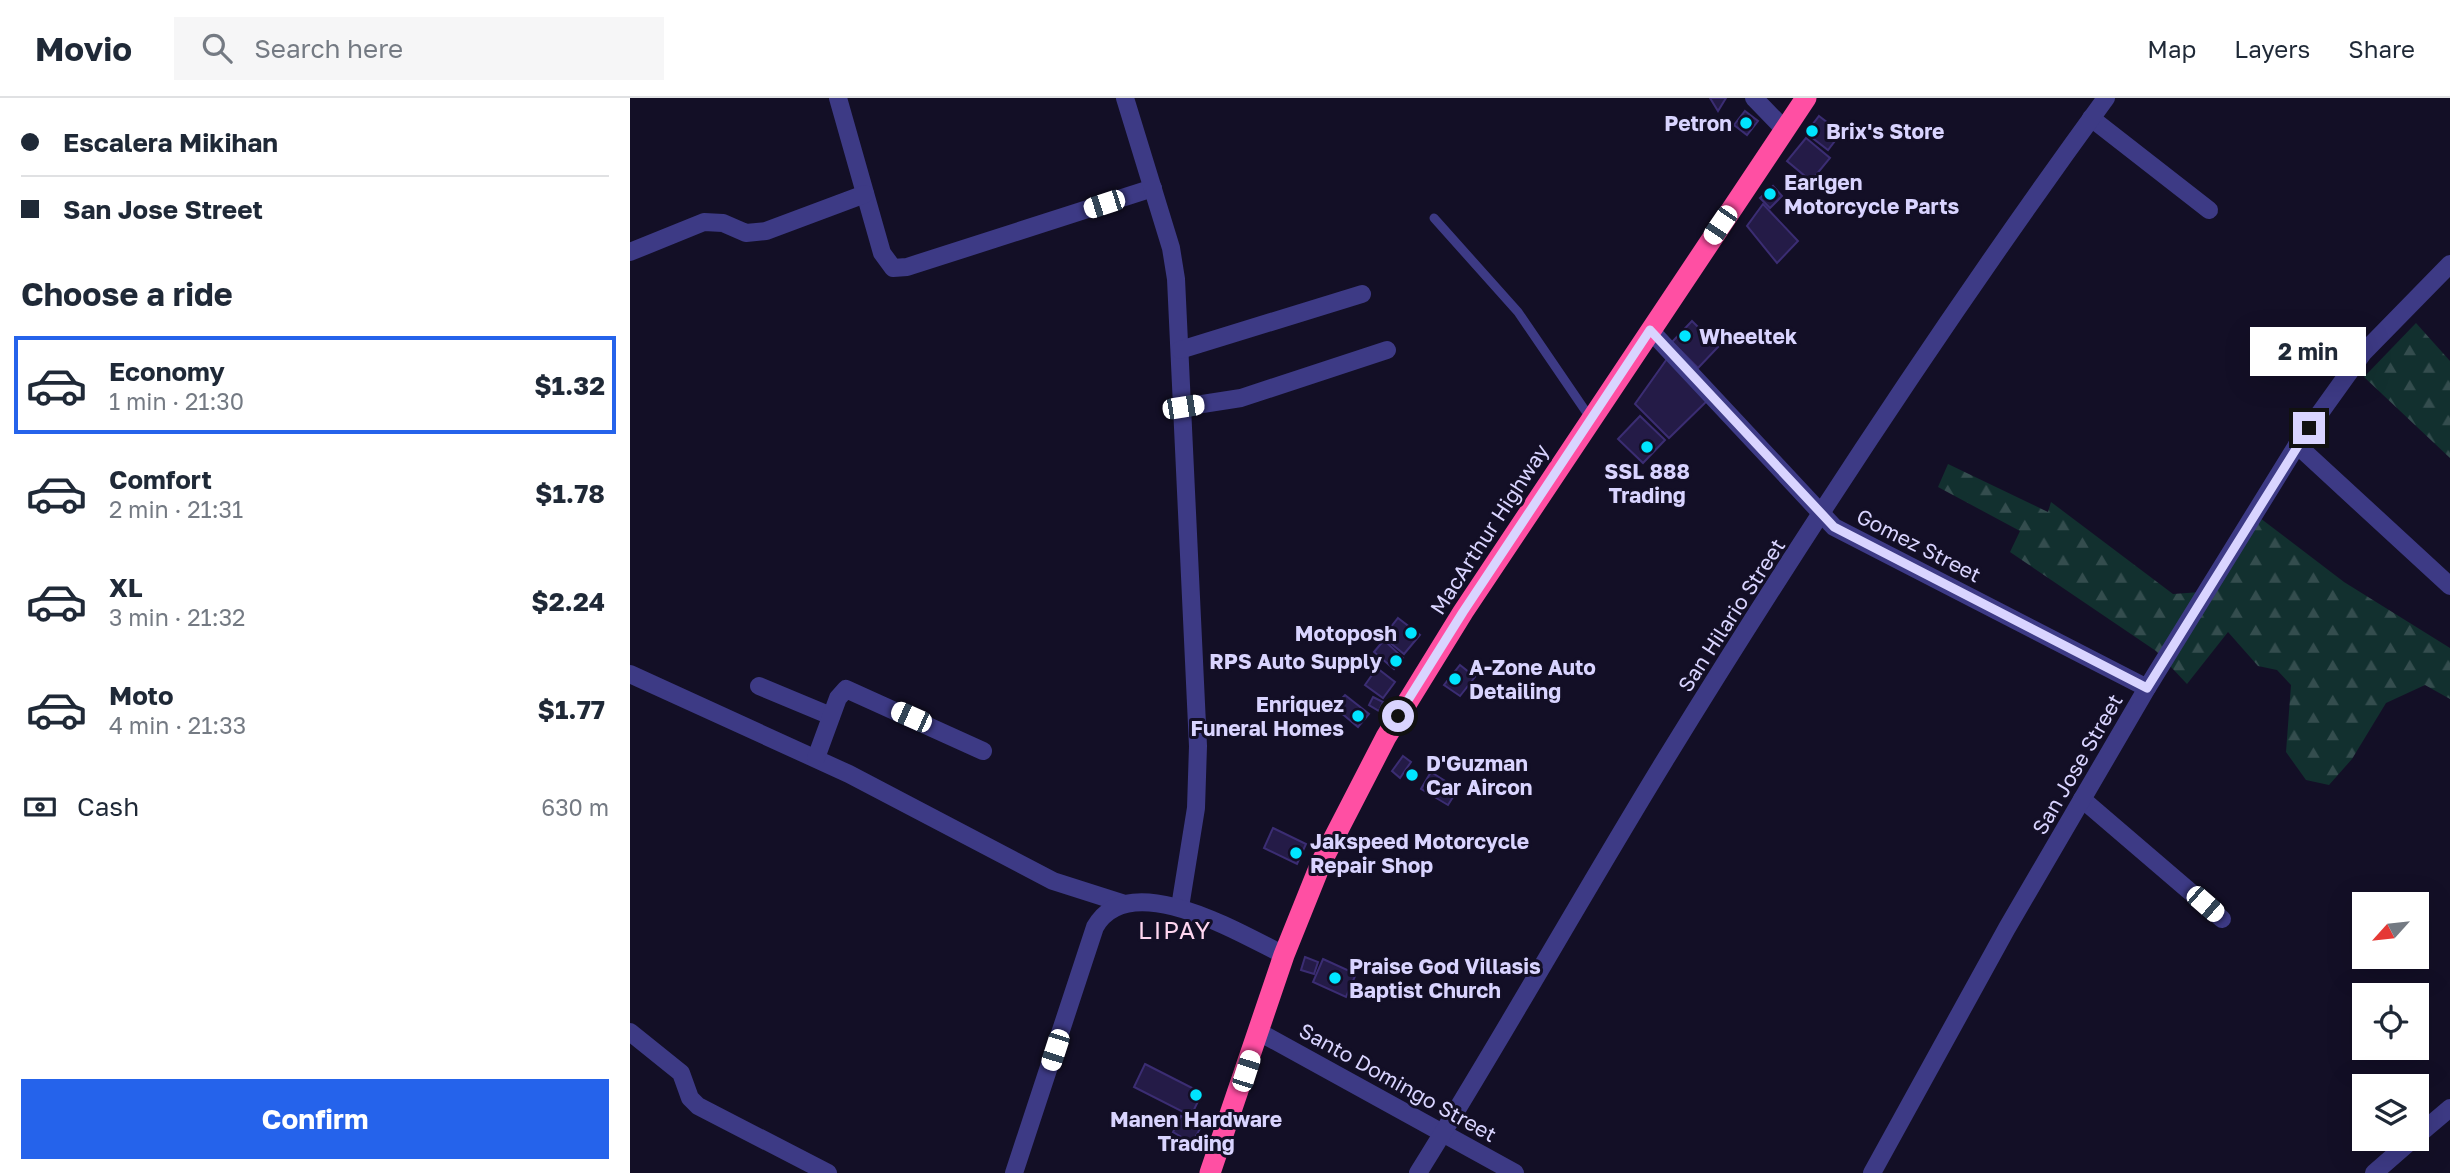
<!DOCTYPE html>
<html lang="en">
<head>
<meta charset="utf-8">
<style>
	:root { --surface:#fff; --page:#f6f6f7; --text:#1f2937; --muted:#747a83; --line:#e0e1e3; --accent:#2563eb }
	body { margin:0; font-family:"Golos Text",sans-serif; background:var(--page); color:var(--text); height:100vh; display:flex; flex-direction:column; font-size:26px; white-space:nowrap }
	* { box-sizing:border-box; margin:0 }
	p { font-size:23px; color:var(--muted) }
	.icon { flex:none; width:38px; height:38px; fill:none; stroke:currentColor; stroke-width:2; stroke-linecap:round; stroke-linejoin:round }
	.map { position:relative; flex:1; overflow:hidden }
	.details { display:flex; flex-direction:column; background:var(--surface); width:630px }
	.details>* { flex:none }
	.hud { display:grid; align-content:center; height:154px; padding:0 21px; background:var(--surface) }
	.needle { width:46px; rotate:243deg }
	.controls { position:absolute; left:1722px; top:794px; display:grid; gap:14px }
	.controls a { display:grid; place-items:center; width:77px; height:77px; border-radius:0px; background:var(--surface); box-shadow:0 7px 28px #0002; font-size:35px }
	.end { position:absolute; width:32px; height:32px; margin:-16px; border:9px solid #d9d4ff; background:#111; box-shadow:0 0 0 4px #111 }
	.from { border-radius:50% }
	.bubble { position:absolute; height:49px; border-radius:0px; background:var(--surface); box-shadow:0 7px 28px #0002; font-size:23px; font-weight:700; line-height:49px; text-align:center }
	.car { position:absolute; width:21px; height:42px; margin:-21px -10px; border-radius:9px; box-shadow:0 0 5px 2px #0007; background:linear-gradient(#fff 24%,#345 0 40%,#fff 0 76%,#345 0 86%,#fff 0) }
	.hud b { display:flex; align-items:center; gap:24px; height:66px; font-size:26px }
	.hud b+b { border-top:2px solid var(--line) }
	.hud i { width:18px; height:18px; background:var(--text) }
	ul { padding:0; list-style:none }
	li { display:flex; align-items:center; gap:21px; height:98px; margin:0 14px 10px; padding:0 7px; border:4px solid transparent; border-radius:0px }
	li div { flex:1 }
	li b { display:block; font-size:26px }
	li em { font-style:normal; font-weight:700 }
	li.current { border-color:var(--accent) }
	li>.icon { width:63px; height:63px; stroke-width:1.5 }
	h2 { padding:0 21px; font-size:32px; line-height:84px }
	.pay { display:flex; align-items:center; gap:18px; height:77px; padding:0 21px; font-size:26px }
	.pay p { margin-inline-start:auto }
	.button { display:flex; gap:14px; margin-top:auto; padding:14px 21px }
	.button a { flex:1; height:80px; border-radius:0px; background:var(--accent); color:#fff; font-size:28px; font-weight:700; line-height:80px; text-align:center }
	header { display:flex; align-items:center; gap:42px; box-sizing:border-box; height:98px; padding:0 35px; background:var(--surface); border-bottom:2px solid var(--line) }
	header strong { font-size:33px }
	nav { display:flex; gap:38px; margin-inline-start:auto; font-size:24px }
	.search { width:490px; height:63px; background:var(--page); display:flex; align-items:center; gap:18px; box-sizing:border-box; padding:0 24px; border-radius:0px; color:var(--muted); font-size:26px }
	main { display:flex; flex:1; min-height:0 }
	.map>svg:first-child { display:block }
	.forest { fill:url(#forest-firs) }
	.building { fill:#241b47; stroke:#3b2d73; stroke-width:2 }
	.lines { fill:none; stroke-linecap:round; stroke-linejoin:round }
	.lane { stroke:#3d3a85; stroke-width:9 }
	.street { stroke:#3d3a85; stroke-width:18 }
	.highway { stroke:#ff4fa3; stroke-width:21 }
	.route { stroke:#d9d4ff; stroke-width:9 }
	.poi-dot { fill:#00e5ff; stroke:#130f26; stroke-width:2.5 }
	.labels { text-anchor:middle; dominant-baseline:central; stroke-width:6; stroke-linejoin:round; paint-order:stroke }
	.poi-label { font-size:21px; font-weight:bold; fill:#d9d4ff; stroke:#130f26; text-anchor:start }
	.street-label { font-size:21px; fill:#d9d4ff; stroke:#130f26 }
	.quarter-label { font-size:24px; letter-spacing:2px; fill:#ffd6f0; stroke:#130f26 }
</style>
</head>
<body>
<header>
<strong>Movio</strong>
<div class="search"><svg class="icon" aria-label="search" viewBox="0 0 24 24"><circle cx="10" cy="10" r="6"/><path d="M15 15l6 6"/></svg>Search here</div>
<nav><a>Map</a><a>Layers</a><a>Share</a></nav>
</header>
<main>
<section class="details">
<div class="hud">
<b><i class="from"></i>Escalera Mikihan</b>
<b><i></i>San Jose Street</b>
</div>
<h2>Choose a ride</h2>
<ul>
<li class="current"><svg class="icon" aria-label="car" viewBox="0 0 24 24"><path d="M5 17H2v-5l4-1 3-4h7l3 4 3 1v5h-3M9 17h6M6 11h13"/><circle cx="7" cy="17" r="2"/><circle cx="17" cy="17" r="2"/></svg><div><b>Economy</b><p>1 min · 21:30</p></div><em>$1.32</em></li>
<li><svg class="icon" aria-label="car" viewBox="0 0 24 24"><path d="M5 17H2v-5l4-1 3-4h7l3 4 3 1v5h-3M9 17h6M6 11h13"/><circle cx="7" cy="17" r="2"/><circle cx="17" cy="17" r="2"/></svg><div><b>Comfort</b><p>2 min · 21:31</p></div><em>$1.78</em></li>
<li><svg class="icon" aria-label="car" viewBox="0 0 24 24"><path d="M5 17H2v-5l4-1 3-4h7l3 4 3 1v5h-3M9 17h6M6 11h13"/><circle cx="7" cy="17" r="2"/><circle cx="17" cy="17" r="2"/></svg><div><b>XL</b><p>3 min · 21:32</p></div><em>$2.24</em></li>
<li><svg class="icon" aria-label="car" viewBox="0 0 24 24"><path d="M5 17H2v-5l4-1 3-4h7l3 4 3 1v5h-3M9 17h6M6 11h13"/><circle cx="7" cy="17" r="2"/><circle cx="17" cy="17" r="2"/></svg><div><b>Moto</b><p>4 min · 21:33</p></div><em>$1.77</em></li>
</ul>
<div class="pay"><svg class="icon" aria-label="cash" viewBox="0 0 24 24"><path d="M3 7h18v10H3z"/><circle cx="12" cy="12" r="2"/></svg>Cash<p>630 m</p></div>
<div class="button"><a>Confirm</a></div>
</section>
<div class="map">
<svg width="1820" height="1075" viewBox="0 0 1820 1075">
	<defs>
		<pattern id="forest-firs" width="22" height="20" patternUnits="userSpaceOnUse" patternTransform="scale(1.75)"><rect width="22" height="20" fill="#12302f"/><path d="M5 1l3.5 6h-7zM16 11l3.5 6h-7z" fill="#344d4e"/></pattern>
	</defs>
	<rect width="100%" height="100%" fill="#130f26"/>
	<!-- forest -->
	<g class="forest">
		<path d="M1786,225l34,38v97l-86,-81z"/>
		<path d="M1318,366l100,48 3,-10 122,92 42,-3 45,-73 84,64 106,66v51l-25,-14 -39,18 -34,56 -23,26 -23,-5 -20,-28 5,-67 -14,-15 -19,-4 -30,-34 -41,52 -31,-33 -146,-99 10,-21 -82,-44z"/>
	</g>
	<!-- building -->
	<g class="building">
		<path d="M1080,0h16l-8,13z"/>
		<path d="M1115,13l13,10 -11,14 -13,-10z"/>
		<path d="M1189,18l22,17 -13,17 -22,-17z"/>
		<path d="M1176,40l24,20 -19,23 -24,-20z"/>
		<path d="M1143,88l9,10 -12,12 -10,-10z"/>
		<path d="M1133,106l35,37 -21,22 -30,-37z"/>
		<path d="M1062,223l26,26 -20,21 -26,-26z"/>
		<path d="M1039,258l40,43 -40,39 -34,-34z"/>
		<path d="M1010,318l25,24 -22,23 -25,-24z"/>
		<path d="M768,520l22,17 -16,19 -21,-17z"/>
		<path d="M754,542l19,18 -9,11 -20,-17z"/>
		<path d="M830,567l15,12 -15,19 -16,-11z"/>
		<path d="M747,570l18,14 -12,16 -18,-13z"/>
		<path d="M715,597l24,19 -11,13 -24,-20z"/>
		<path d="M743,599l10,5 -4,9 -10,-6z"/>
		<path d="M773,658l8,6 -11,16 -8,-7z"/>
		<path d="M801,674l27,17 -10,16 -27,-16z"/>
		<path d="M643,730l33,16 -9,20 -33,-16z"/>
		<path d="M675,859l13,5 -4,12 -13,-4z"/>
		<path d="M693,861l33,15 -10,23 -33,-15z"/>
		<path d="M515,966l57,29 -11,23 -57,-29z"/>
		<path d="M551,1018l20,11 -9,16 -19,-11z"/>
	</g>
	<g class="lines">
		<!-- lane -->
		<path class="lane" d="M804,120l84,94 73,107"/>
		<!-- street -->
		<g class="street">
			<path d="M208,0l44,155 11,15 14,-1 246,-79"/>
			<path d="M495,0l46,150 5,31 22,467 -2,62 -16,99"/>
			<path d="M1124,0l31,32"/>
			<path d="M1461,20l118,92"/>
			<path d="M0,154l74,-30 19,1 23,10 20,-2 99,-37"/>
			<path d="M1020,232l184,197 313,161"/>
			<path d="M550,252l182,-56"/>
			<path d="M553,309l58,-9 146,-48"/>
			<path d="M1667,347l153,141"/>
			<path d="M0,576l219,100 204,107 69,22"/>
			<path d="M129,588l72,30"/>
			<path d="M186,660l22,-60 8,-9 137,62"/>
			<path d="M1452,701l140,120"/>
			<path d="M0,934l51,41 9,25 8,8 130,67"/>
			<path d="M629,934l256,141"/>
			<path d="M1787,1038l33,-28"/>
			<path d="M384,1075l81,-246c34,-61 146,7 189,28"/>
			<path d="M788,1075c85,-136 163,-276 247,-413 139,-226 285,-448 441,-662"/>
			<path d="M1242,1075l135,-245 140,-240 150,-243 66,-92 87,-89"/>
			<path d="M1744,1075l39,-34"/>
		</g>
		<!-- highway -->
		<path class="highway" d="M580,1075l74,-218 37,-92 65,-126 77,-125 343,-514"/>
	</g>
	<g class="lines">
		<!-- route -->
		<path class="route" d="M768,618l65,-104 187,-282 184,197 313,161 162,-260"/>
	</g>
	<!-- markers -->
	<g class="poi-dot">
		<circle cx="1116" cy="25" r="7"/>
		<circle cx="1182" cy="33" r="7"/>
		<circle cx="1140" cy="96" r="7"/>
		<circle cx="1055" cy="238" r="7"/>
		<circle cx="1017" cy="349" r="7"/>
		<circle cx="781" cy="535" r="7"/>
		<circle cx="766" cy="563" r="7"/>
		<circle cx="825" cy="581" r="7"/>
		<circle cx="728" cy="618" r="7"/>
		<circle cx="782" cy="677" r="7"/>
		<circle cx="666" cy="755" r="7"/>
		<circle cx="705" cy="880" r="7"/>
		<circle cx="566" cy="997" r="7"/>
	</g>
	<g class="labels">
		<!-- poi labels -->
		<g class="poi-label">
			<text x="1102" y="25" text-anchor="end">Petron</text>
			<text x="1196" y="33">Brix's Store</text>
			<text x="1154" y="84">Earlgen<tspan x="1154" dy="24">Motorcycle Parts</tspan></text>
			<text x="1069" y="238">Wheeltek</text>
			<text x="1017" y="373" text-anchor="middle">SSL 888<tspan x="1017" dy="24">Trading</tspan></text>
			<text x="767" y="535" text-anchor="end">Motoposh</text>
			<text x="752" y="563" text-anchor="end">RPS Auto Supply</text>
			<text x="839" y="569">A-Zone Auto<tspan x="839" dy="24">Detailing</tspan></text>
			<text x="714" y="606" text-anchor="end">Enriquez<tspan x="714" dy="24">Funeral Homes</tspan></text>
			<text x="796" y="665">D'Guzman<tspan x="796" dy="24">Car Aircon</tspan></text>
			<text x="680" y="743">Jakspeed Motorcycle<tspan x="680" dy="24">Repair Shop</tspan></text>
			<text x="719" y="868">Praise God Villasis<tspan x="719" dy="24">Baptist Church</tspan></text>
			<text x="566" y="1021" text-anchor="middle">Manen Hardware<tspan x="566" dy="24">Trading</tspan></text>
		</g>
		<!-- street labels -->
		<g class="street-label">
			<text transform="translate(859 431) rotate(-57)">MacArthur Highway</text>
			<text transform="translate(1289 447) rotate(27)">Gomez Street</text>
			<text transform="translate(1101 517) rotate(-57)">San Hilario Street</text>
			<text transform="translate(1447 666) rotate(-60)">San Jose Street</text>
			<text transform="translate(768 984) rotate(29)">Santo Domingo Street</text>
		</g>
		<!-- quarter labels -->
		<g class="quarter-label">
			<text x="545" y="831">LIPAY</text>
		</g>
	</g>
</svg>
<div class="controls">
<a><svg class="needle" viewBox="-14 -14 28 28"><path d="M0-13l5 13h-10z" fill="#e53935"/><path d="M0 13l5-13h-10z" fill="#747a83"/></svg></a>
<a><svg class="icon" aria-label="locate" viewBox="0 0 24 24"><circle cx="12" cy="12" r="6"/><path d="M12 2v4M12 18v4M2 12h4M18 12h4"/></svg></a>
<a><svg class="icon" aria-label="layers" viewBox="0 0 24 24"><path d="M12 4l9 5-9 5-9-5zM3 14l9 5 9-5"/></svg></a>
</div>
<i class="end from" style="left:768px;top:618px"></i>
<i class="end" style="left:1679px;top:330px"></i>
<div class="bubble" style="left:1620px;top:229px;width:116px">2 min</div>
<i class="car" style="left:474px;top:106px;rotate:252deg"></i>
<i class="car" style="left:1090px;top:127px;rotate:214deg"></i>
<i class="car" style="left:553px;top:309px;rotate:81deg"></i>
<i class="car" style="left:281px;top:619px;rotate:294deg"></i>
<i class="car" style="left:1575px;top:806px;rotate:131deg"></i>
<i class="car" style="left:425px;top:952px;rotate:198deg"></i>
<i class="car" style="left:616px;top:973px;rotate:18deg"></i>
</div>
</main>
</body>
</html>
